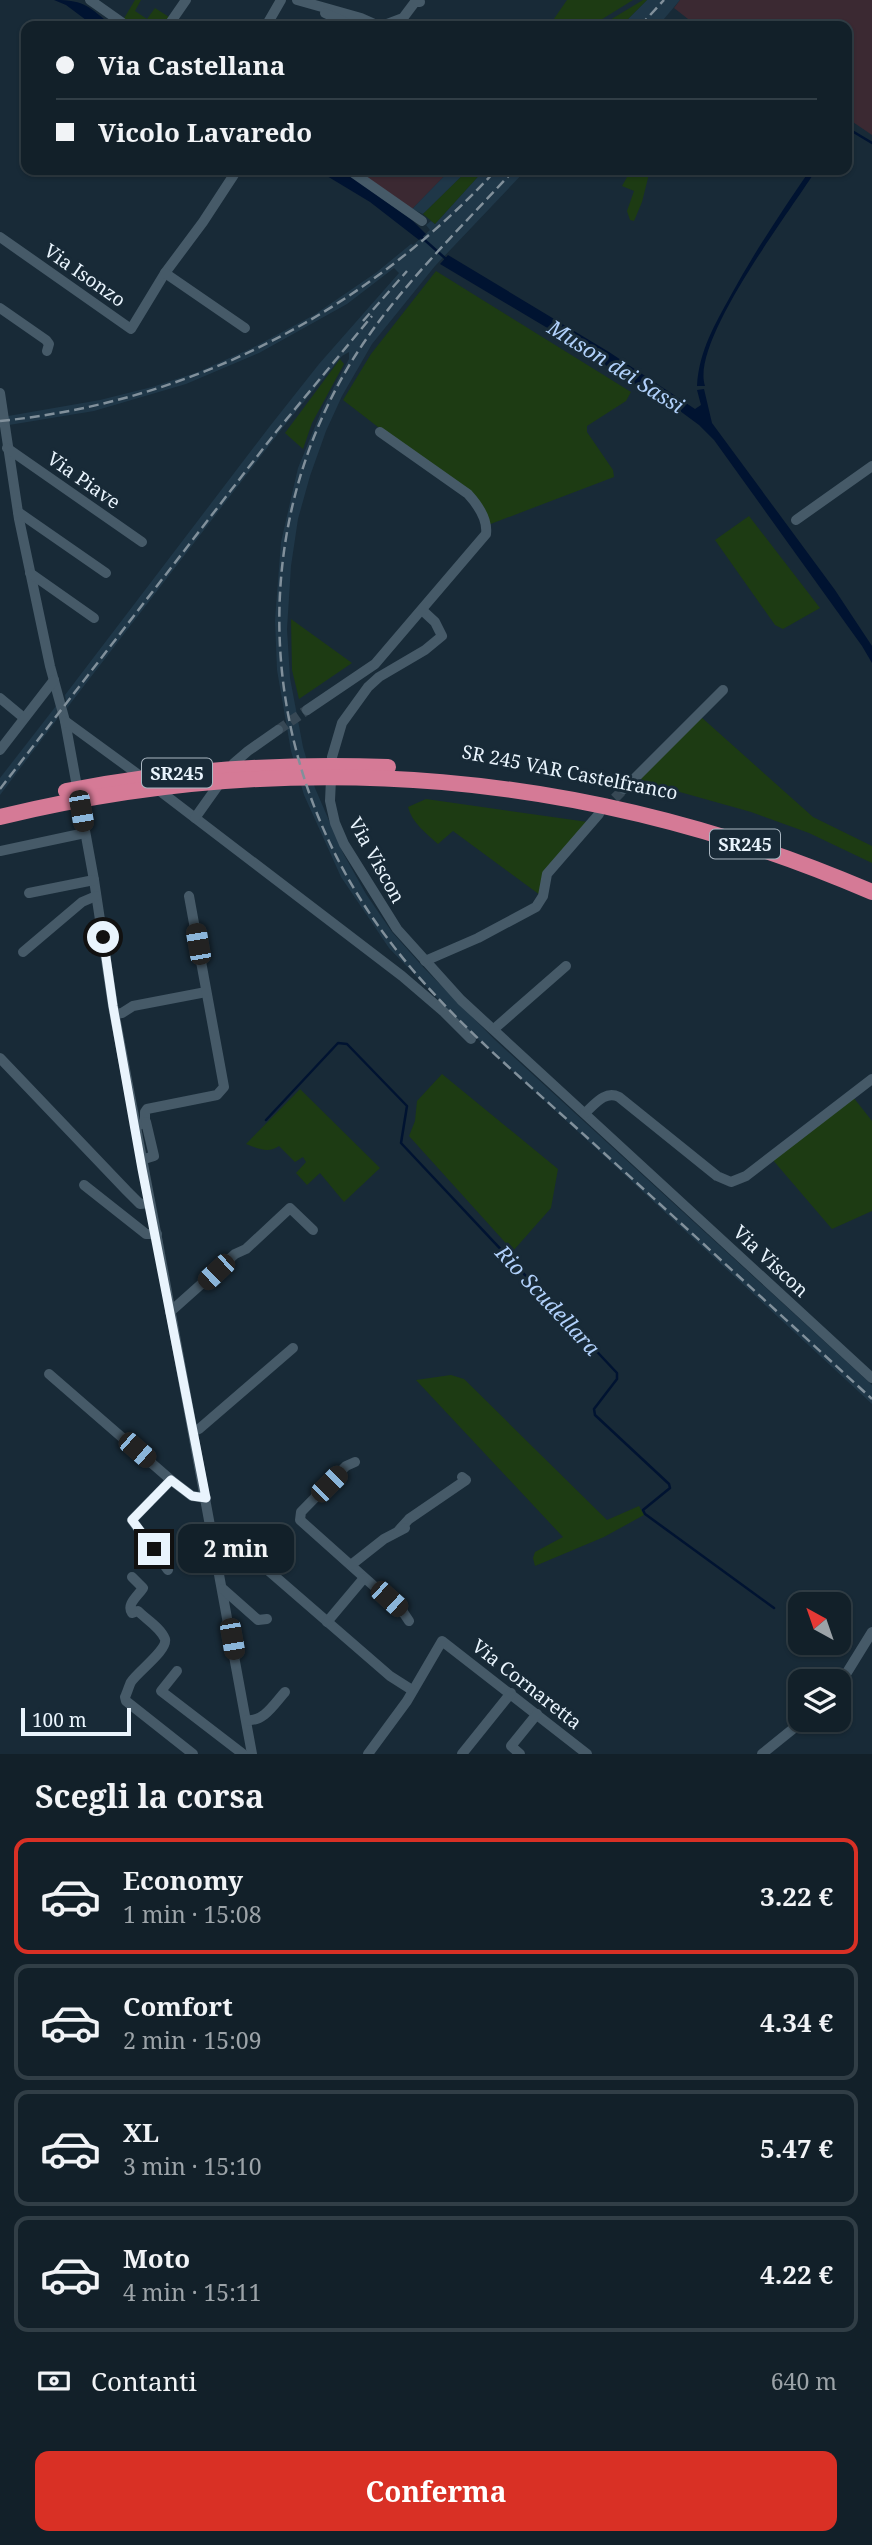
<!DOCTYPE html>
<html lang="it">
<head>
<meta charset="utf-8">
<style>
	:root { --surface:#122029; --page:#1f2d35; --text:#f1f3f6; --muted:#9ca3a8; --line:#313e46; --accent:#d93025 }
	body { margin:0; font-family:"Noto Serif",serif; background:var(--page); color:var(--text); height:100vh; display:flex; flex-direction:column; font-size:26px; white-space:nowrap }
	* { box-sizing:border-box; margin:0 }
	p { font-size:23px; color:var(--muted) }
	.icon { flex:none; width:38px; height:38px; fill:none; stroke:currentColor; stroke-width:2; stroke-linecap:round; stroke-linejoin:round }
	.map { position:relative; height:1754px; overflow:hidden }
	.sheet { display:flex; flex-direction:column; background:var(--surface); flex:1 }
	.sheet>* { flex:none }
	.hud { position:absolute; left:21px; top:21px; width:831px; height:154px; border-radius:14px; box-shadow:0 2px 5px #0004,0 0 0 2px var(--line); display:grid; align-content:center; height:154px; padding:0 35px; background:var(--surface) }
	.needle { width:46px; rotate:320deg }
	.controls { position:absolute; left:788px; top:1592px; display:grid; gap:14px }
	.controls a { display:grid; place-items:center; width:63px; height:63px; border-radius:14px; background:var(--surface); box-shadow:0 2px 5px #0004,0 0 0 2px var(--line); font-size:35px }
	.scale { position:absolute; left:21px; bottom:18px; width:110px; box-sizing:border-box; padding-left:7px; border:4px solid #e9f4fd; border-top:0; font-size:19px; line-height:24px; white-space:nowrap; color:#e9f4fd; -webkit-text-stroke:5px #182a37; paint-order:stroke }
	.end { position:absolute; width:32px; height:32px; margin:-16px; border:9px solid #e9f4fd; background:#111; box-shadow:0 0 0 4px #111 }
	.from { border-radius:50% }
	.bubble { position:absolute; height:49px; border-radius:14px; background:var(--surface); box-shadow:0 2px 5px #0004,0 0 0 2px var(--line); font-size:23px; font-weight:700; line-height:49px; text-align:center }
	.car { position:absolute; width:21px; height:42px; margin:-21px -10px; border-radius:9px; box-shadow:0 0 5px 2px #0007; background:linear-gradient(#222 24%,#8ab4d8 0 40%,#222 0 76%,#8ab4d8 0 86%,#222 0) }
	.hud b { display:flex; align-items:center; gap:24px; height:66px; font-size:26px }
	.hud b+b { border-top:2px solid var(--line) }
	.hud i { width:18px; height:18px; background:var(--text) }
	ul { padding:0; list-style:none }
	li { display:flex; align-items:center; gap:21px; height:116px; margin:0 14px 10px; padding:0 21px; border:4px solid var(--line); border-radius:14px }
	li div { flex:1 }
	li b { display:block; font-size:26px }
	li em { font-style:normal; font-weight:700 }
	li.on { border-color:var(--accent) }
	li>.icon { width:63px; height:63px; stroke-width:1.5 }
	h2 { padding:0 35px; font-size:32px; line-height:84px }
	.pay { display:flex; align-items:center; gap:18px; height:77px; padding:0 35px; font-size:26px }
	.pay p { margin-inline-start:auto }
	.button { display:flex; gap:14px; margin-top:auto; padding:14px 35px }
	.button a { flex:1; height:80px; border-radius:14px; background:var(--accent); color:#fff; font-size:28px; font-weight:700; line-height:80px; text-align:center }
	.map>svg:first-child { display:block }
	.built { fill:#1f3748 }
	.industrial { fill:#3b2932 }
	.green { fill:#1d3b13 }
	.water { fill:#001331 }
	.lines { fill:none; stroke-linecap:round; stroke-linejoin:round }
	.stream { stroke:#001331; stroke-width:2.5 }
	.minor-tunnel { stroke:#374855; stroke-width:10; stroke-dasharray:10 5; stroke-linecap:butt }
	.minor { stroke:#465a68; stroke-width:10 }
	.highway { stroke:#d57a96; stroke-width:16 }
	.rail { stroke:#81909b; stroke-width:2.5; stroke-dasharray:10 5; stroke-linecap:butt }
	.route { stroke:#e9f4fd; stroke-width:9 }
	.labels { text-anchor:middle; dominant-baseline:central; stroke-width:6; stroke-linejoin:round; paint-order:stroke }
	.shield { fill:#182a37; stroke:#aab7c2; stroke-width:2 }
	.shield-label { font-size:18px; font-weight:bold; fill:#e9f4fd }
	.street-label { font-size:19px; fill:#e9f4fd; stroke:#182a37 }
	.water-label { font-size:21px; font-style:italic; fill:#b1d1fb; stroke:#182a37 }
</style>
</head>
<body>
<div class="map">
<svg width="872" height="1754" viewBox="0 0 872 1754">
	<rect width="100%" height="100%" fill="#182a37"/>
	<!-- built -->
	<g class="built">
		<path d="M647,0h33l-22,26h-37z"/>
		<path d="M450,170h18l-45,44 -11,-5z"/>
		<path d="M484,170h42l-91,96 -63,78 -30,52 -16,35 -16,45 -12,43 -7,47 -4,63 3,49 13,69 12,41 28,65 23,41 26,38 32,36 70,71 378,346v19l-406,-376 -77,-80 -48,-71 -37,-82 -13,-44 -14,-81 -2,-50 6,-78 17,-74 25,-61 26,-48v-7l-7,4 -58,70 -217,282 -2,-13 205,-269 49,-62 80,-91 -5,-5 -47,36 -88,49 -73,31 -92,27 -85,14 -1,-9 92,-16 52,-13 46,-15 54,-24 62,-33 63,-43 34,-28 2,1 17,-15 -4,-5 5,-4 4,3z"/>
		<path d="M56,706l2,12 -58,77v-17z"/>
	</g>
	<!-- industrial -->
	<g class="industrial">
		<path d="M680,0h192v135l-25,-17v-92h-150l-23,-18z"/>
		<path d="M354,170h96l-38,39z"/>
	</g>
	<!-- green -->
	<g class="green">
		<path d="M135,0h6l-6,11 12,8 8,-11 14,9 -6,9h-32l-8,-6z"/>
		<path d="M567,0h66l-42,26h-42z"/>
		<path d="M643,0h4l-26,26h-21z"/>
		<path d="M468,170h16l-49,54 -12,-10z"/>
		<path d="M631,170h19l-8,32 -8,19 -4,-1 -3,-9 7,-20 -12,-5z"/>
		<path d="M436,271l195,121 -5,9 -39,25v6l26,38 1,7 -126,48 -9,-20 -136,-105 28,-46z"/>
		<path d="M340,359l4,5 -32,59 -9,26 -18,-16z"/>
		<path d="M749,516l71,92 -37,21 -8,-4 -60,-85z"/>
		<path d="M291,619l61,44 -53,36 -7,-29z"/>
		<path d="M700,716l113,101 59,29v17l-63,-30 -58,-21 -114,-32z"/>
		<path d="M426,799l162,23 -30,35 -18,38 -87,-64 -15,13c-11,-10 -26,-21 -30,-37z"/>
		<path d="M442,1074l116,95 -7,39 -38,43 -104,-115 6,-15 2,-20z"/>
		<path d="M300,1089l80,79 -36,34 -24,-29 -13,12 -11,-12 10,-11 -3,-5 -8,5 -16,-16c-11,8 -22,2 -33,-2z"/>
		<path d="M853,1097l19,24v90l-40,18 -60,-70z"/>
		<path d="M451,1375l13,4 143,141 32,-14 5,9 -40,22 -69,29 -2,-8 2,-6 28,-15 -147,-157z"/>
	</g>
	<!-- water -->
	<g class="water">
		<path d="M54,0c33,0 34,7 59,26h-19l-28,-21z"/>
		<path d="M317,170h23l6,3 66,47 14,14 -7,6 -49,-38z"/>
		<path d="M810,170h6c-26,42 -126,171 -111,216h-8c2,-35 18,-62 34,-91 24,-44 51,-84 79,-125z"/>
		<path d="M448,255l161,97 86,57 6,-4 -4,-15 7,-1 8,34 123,167 37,56v17l-10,-17 -148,-206 -15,-15 -38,-28 -36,-18 -39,-28 -146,-87z"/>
	</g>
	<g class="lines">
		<!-- stream -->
		<g class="stream">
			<path d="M847,128l25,15"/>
			<path d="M419,235l27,24"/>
			<path d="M266,1120l72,-77 9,1 60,62 -6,37 216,230v6l-23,30 1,6 74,69 1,4 -27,22 2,4 129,94"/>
		</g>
		<!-- minor-tunnel -->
		<g class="minor-tunnel">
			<path d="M278,730l29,-20"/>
			<path d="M604,809l20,-20"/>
		</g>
		<!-- minor -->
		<g class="minor">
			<path d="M90,0l37,26"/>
			<path d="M297,0l64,18 18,8"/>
			<path d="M325,13l28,13"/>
			<path d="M168,26l18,-26"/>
			<path d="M266,26l15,-26"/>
			<path d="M382,26l21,-8 12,-16h5"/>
			<path d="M349,170l73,51"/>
			<path d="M0,237l131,92 34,-56 38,-51 34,-52"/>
			<path d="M165,273l80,55"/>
			<path d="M0,308l46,32 3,4 -2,7"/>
			<path d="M0,393l19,126 31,147 15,55 29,159 19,126 45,237 94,511"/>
			<path d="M7,448l135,94"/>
			<path d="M18,512l88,61"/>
			<path d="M796,520l76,-54"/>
			<path d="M30,573l64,45"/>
			<path d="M422,610l13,12 7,14 -17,14 -46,27 -11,10 -26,36 -10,34 -2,44 5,22 9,21 53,85 64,71 411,378"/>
			<path d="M0,698l24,20"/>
			<path d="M307,710l68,-46 111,-130c2,-15 -8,-29 -18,-40l-88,-62"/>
			<path d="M65,721l78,57"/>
			<path d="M0,750l54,-70"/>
			<path d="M156,788l246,188 42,36 27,27"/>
			<path d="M624,789l99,-99"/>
			<path d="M195,818l39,-55 14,-12 30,-21"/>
			<path d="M0,851l85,-18"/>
			<path d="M29,893l65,-13"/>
			<path d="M23,952l59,-50 14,-6"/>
			<path d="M425,961l53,-23 58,-31 7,-11 4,-22 52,-60"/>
			<path d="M115,1014l7,-1 11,-7 73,-14"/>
			<path d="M494,1029l72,-63"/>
			<path d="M0,1058l127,133 13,13 10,-1"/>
			<path d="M585,1113c10,-9 20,-23 34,-16l98,79 14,6 15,-6 126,-97"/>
			<path d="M135,1126l10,-3v-11l2,-3 70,-14 7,-8 -35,-191"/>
			<path d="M141,1160l13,-4 -8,-34"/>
			<path d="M84,1185l62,49h11"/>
			<path d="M170,1312l65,-58 11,-5 44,-41 23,22"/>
			<path d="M49,1374l122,106 21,16 14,2"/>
			<path d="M193,1431l6,-2 94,-81"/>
			<path d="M355,1462l-9,4 -45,46 -1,8 103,92 6,9"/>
			<path d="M399,1530l10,-11 57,-39 -4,-3"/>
			<path d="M212,1533l11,1 9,5 158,137 22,14"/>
			<path d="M351,1565l33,-26 21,-11"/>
			<path d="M168,1570l-36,-50 39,-40"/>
			<path d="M132,1577l11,11c-5,8 -17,16 -11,25l6,-2c8,8 23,17 27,28 3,11 -28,33 -34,43 -2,4 -4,11 -6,15l1,4 67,53"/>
			<path d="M223,1589l35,31 9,-1"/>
			<path d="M327,1622l37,-44"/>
			<path d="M177,1671l-16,20 82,63"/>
			<path d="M838,1687l34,-55"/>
			<path d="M247,1720c17,2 27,-16 38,-28"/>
			<path d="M368,1754l39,-53 35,-60 145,113"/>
			<path d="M462,1754l49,-61"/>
			<path d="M520,1754l-9,-8 26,-32"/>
			<path d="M762,1754l42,-34"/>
		</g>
		<!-- highway -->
		<g class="highway">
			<path d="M66,791c107,-21 214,-28 322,-24"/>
			<path d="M0,817c297,-72 592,-46 872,75"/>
		</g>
		<!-- rail -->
		<g class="rail">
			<path d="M640,26l24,-26"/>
			<path d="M514,170c-57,62 -120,122 -164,194 -110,183 -88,412 41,579 60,79 141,143 214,211 89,81 178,163 267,245"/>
			<path d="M363,321l44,-50"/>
			<path d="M0,421c192,-19 366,-110 496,-251"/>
			<path d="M0,789l276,-357 96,-116"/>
		</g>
	</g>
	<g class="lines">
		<!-- route -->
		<path class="route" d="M103,937l10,69 29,163 64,329 -14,-2 -21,-16 -39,40 22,29"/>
	</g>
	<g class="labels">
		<!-- shield labels -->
		<g class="shield">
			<rect x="142" y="758.5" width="70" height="29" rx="5"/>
			<rect x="710" y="829.5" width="70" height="29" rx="5"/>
		</g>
		<g class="shield-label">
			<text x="177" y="773">SR245</text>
			<text x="745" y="844">SR245</text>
		</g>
		<!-- street labels -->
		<g class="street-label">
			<text transform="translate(85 275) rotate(35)">Via Isonzo</text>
			<text transform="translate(84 480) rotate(35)">Via Piave</text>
			<text transform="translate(570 772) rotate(11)">SR 245 VAR Castelfranco</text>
			<text transform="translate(377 860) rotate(61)">Via Viscon</text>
			<text transform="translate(771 1261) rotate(43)">Via Viscon</text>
			<text transform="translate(527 1684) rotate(38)">Via Cornaretta</text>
		</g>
		<!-- water labels -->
		<g class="water-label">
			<text transform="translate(616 366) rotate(32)">Muson dei Sassi</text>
			<text transform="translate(548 1300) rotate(47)">Rio Scudellara</text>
		</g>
	</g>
</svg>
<div class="controls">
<a><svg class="needle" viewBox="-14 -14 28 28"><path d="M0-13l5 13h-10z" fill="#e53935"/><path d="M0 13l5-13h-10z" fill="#9ca3a8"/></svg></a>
<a><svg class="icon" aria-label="layers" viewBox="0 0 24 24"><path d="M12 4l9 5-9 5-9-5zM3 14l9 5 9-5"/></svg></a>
</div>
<div class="scale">100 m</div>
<i class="end from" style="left:103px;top:937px"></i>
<i class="end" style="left:154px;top:1549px"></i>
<div class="bubble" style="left:178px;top:1524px;width:116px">2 min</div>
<i class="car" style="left:81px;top:811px;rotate:170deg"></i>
<i class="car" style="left:198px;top:944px;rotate:350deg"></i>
<i class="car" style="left:216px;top:1272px;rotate:227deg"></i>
<i class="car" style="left:137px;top:1450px;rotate:131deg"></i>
<i class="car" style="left:329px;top:1484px;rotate:45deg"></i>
<i class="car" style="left:389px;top:1599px;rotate:132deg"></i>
<i class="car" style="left:232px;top:1639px;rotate:170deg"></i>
<div class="hud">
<b><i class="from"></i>Via Castellana</b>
<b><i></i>Vicolo Lavaredo</b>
</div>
</div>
<section class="sheet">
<h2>Scegli la corsa</h2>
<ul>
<li class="on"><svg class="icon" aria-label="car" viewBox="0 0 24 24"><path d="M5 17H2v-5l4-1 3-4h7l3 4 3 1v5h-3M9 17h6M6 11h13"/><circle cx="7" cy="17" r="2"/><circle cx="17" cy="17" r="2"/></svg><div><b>Economy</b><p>1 min · 15:08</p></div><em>3.22 €</em></li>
<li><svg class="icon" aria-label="car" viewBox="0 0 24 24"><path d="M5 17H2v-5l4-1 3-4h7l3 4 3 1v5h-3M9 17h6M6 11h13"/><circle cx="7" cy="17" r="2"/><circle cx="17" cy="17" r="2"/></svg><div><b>Comfort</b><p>2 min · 15:09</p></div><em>4.34 €</em></li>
<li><svg class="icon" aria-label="car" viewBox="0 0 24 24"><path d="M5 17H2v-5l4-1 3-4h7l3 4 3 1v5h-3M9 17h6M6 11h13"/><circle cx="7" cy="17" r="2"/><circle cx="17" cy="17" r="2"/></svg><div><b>XL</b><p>3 min · 15:10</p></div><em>5.47 €</em></li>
<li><svg class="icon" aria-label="car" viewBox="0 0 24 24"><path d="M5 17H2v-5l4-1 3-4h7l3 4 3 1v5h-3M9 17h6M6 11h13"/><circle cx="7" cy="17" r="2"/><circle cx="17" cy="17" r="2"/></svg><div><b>Moto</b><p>4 min · 15:11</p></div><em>4.22 €</em></li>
</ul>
<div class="pay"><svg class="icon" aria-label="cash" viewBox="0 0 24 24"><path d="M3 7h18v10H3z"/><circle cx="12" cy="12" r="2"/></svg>Contanti<p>640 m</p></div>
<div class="button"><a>Conferma</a></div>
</section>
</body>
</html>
